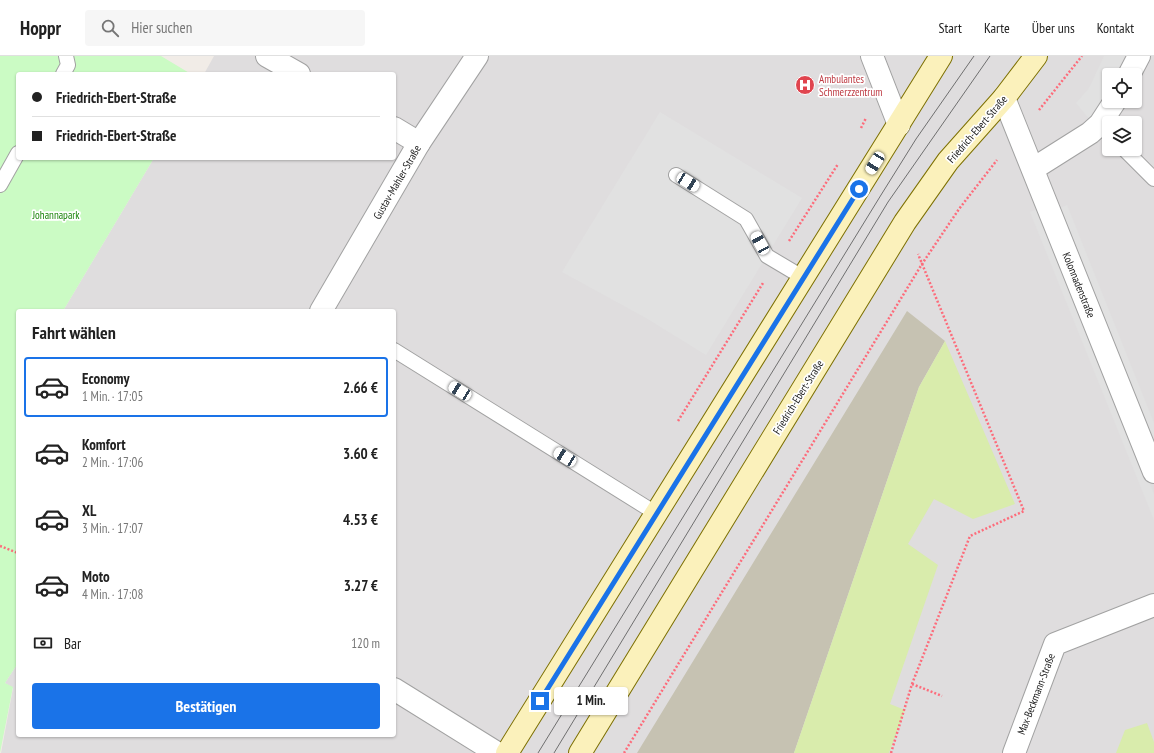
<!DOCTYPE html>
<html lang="de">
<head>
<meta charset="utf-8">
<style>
	:root { --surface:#fff; --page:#f6f6f6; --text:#222; --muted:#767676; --line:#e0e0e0; --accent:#1a73e8 }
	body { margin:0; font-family:"PT Sans Narrow",sans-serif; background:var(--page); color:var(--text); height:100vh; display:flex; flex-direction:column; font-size:15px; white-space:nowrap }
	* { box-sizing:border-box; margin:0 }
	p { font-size:13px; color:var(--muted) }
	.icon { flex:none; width:22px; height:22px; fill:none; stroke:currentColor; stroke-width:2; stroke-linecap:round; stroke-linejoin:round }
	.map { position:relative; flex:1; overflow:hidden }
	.sheet { position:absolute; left:16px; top:253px; width:380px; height:428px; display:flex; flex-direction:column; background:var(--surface); border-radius:4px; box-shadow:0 1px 3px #0004 }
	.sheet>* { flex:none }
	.banner { position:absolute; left:16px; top:16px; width:380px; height:88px; border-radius:4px; box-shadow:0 1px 3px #0004; display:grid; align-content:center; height:88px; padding:0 16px; background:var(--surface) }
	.buttons { position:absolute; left:1102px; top:12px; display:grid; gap:8px }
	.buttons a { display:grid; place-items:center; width:40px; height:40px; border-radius:4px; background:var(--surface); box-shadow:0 1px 3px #0004; font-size:20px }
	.end { position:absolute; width:18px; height:18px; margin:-9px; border:5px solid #1a73e8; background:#fff; box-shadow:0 0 0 2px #fff }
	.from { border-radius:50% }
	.bubble { position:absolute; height:28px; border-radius:4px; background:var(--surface); box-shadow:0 1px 3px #0004; font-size:13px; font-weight:800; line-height:28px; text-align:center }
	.car { position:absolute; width:12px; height:24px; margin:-12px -6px; border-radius:5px; box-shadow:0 0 3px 1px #0007; background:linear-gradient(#fff 24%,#345 0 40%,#fff 0 76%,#345 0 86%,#fff 0) }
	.banner b { display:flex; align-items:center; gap:14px; height:38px; font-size:15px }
	.banner b+b { border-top:1px solid var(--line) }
	.banner i { width:10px; height:10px; background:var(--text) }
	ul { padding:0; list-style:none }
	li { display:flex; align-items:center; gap:12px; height:60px; margin:0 8px 6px; padding:0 8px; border:2px solid transparent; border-radius:4px }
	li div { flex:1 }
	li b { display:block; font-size:15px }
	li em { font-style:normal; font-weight:800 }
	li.active { border-color:var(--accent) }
	li>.icon { width:36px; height:36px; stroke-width:1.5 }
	h2 { padding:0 16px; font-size:18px; line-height:48px }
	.pay { display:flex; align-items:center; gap:10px; height:44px; padding:0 16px; font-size:15px }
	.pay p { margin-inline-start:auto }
	.button { display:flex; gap:8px; margin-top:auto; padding:8px 16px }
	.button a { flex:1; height:46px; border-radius:4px; background:var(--accent); color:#fff; font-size:16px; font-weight:800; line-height:46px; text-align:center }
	header { display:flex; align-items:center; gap:24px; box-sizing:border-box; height:56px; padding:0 20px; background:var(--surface); border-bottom:1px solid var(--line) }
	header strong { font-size:19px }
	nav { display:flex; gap:22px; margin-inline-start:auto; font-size:14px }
	.search { width:280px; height:36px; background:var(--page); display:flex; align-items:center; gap:10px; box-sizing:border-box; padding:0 14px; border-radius:4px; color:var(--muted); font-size:15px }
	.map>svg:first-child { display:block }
	.residential { fill:#dfddde; fill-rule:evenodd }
	.construction { fill:#c6c2b2 }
	.grass { fill:#d9ecac }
	.park { fill:#cbfbc4 }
	.parking { fill:#e1e1e1 }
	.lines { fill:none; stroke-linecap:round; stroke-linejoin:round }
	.lane-casing { stroke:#a2a2a2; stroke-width:16 }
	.street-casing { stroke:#a2a2a2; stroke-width:24 }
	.secondary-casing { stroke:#7d7002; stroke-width:24 }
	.path { stroke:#fd6c7b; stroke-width:2.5; stroke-dasharray:2 2; stroke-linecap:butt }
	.lane { stroke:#fff; stroke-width:14 }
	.street { stroke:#fff; stroke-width:22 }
	.secondary { stroke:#fbf1bb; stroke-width:22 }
	.tram { stroke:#6f6f6f; stroke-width:1 }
	.route { stroke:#1a73e8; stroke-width:5 }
	.labels { text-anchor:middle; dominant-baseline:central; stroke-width:3.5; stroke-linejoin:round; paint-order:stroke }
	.health-label { font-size:11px; fill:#be3a42; stroke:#fff; text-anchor:start }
	.street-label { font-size:11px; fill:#212121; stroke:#fff }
	.park-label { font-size:11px; fill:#198409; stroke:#fff }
</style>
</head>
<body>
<header>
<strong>Hoppr</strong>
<div class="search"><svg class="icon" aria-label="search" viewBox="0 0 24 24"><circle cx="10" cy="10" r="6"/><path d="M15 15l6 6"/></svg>Hier suchen</div>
<nav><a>Start</a><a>Karte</a><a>Über uns</a><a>Kontakt</a></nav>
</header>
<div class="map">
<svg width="1154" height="697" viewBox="0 0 1154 697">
	<rect width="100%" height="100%" fill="#f1ece7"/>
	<!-- residential -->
	<path class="residential" d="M214,0h940v697h-1153l12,-65 -8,-5 13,-20v72h376v-424h-331l91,-153h240v-84h-190zM1109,19h26v26h-26zM1109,67h26v26h-26z"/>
	<!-- construction -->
	<path class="construction" d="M907,255l38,30 -26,46 -125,366h-157z"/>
	<!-- grass -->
	<g class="grass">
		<path d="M945,285l70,163 -42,15 -39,-20 -26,45 30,21 -48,139 15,6 -16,43h-95l125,-366z"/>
		<path d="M1147,667l7,19v11h-38l9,-23z"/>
	</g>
	<!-- park -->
	<path class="park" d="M0,0h161l30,18h-173v84h136l-91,153h-45v352l-13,20 8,4 -13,66z"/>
	<!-- parking -->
	<g class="parking">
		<path d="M1104,0h21l-9,19h-7v13l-20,31 -13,-16 13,-15z"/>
		<path d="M660,56l142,86 -96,157 -60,-37 -84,-46z"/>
		<path d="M1067,149l87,218v27l-96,-241z"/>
		<path d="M1039,153l115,285v26l-124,-308z"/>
	</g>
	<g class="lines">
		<!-- lane casing -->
		<g class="lane-casing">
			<g id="lane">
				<path d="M63,18l5,-9 -2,-9"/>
				<path d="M1124,93l30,30"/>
				<path d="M676,119l70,44 21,37 37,22"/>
				<path d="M0,129l18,-32"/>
				<path d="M394,294l263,164"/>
			</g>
		</g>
		<!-- street casing -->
		<g class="street-casing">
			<g id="street">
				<path d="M267,0l32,18"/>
				<path d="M872,0l27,69"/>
				<path d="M1129,19l10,-19"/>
				<path d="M1004,42l150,374"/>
				<path d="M394,72l25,15"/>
				<path d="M1033,113l57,-36 10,-9 15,-23"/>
				<path d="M321,255l98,-168 58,-87"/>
				<path d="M394,633l103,64"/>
				<path d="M1014,697l41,-109 99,-39"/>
			</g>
		</g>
		<!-- secondary casing -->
		<g class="secondary-casing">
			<g id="secondary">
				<path d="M507,697l434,-697"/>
				<path d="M580,697l325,-531 43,-61 56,-63 32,-42"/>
			</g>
		</g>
		<!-- path -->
		<g class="path">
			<path d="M1039,54l43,-54"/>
			<path d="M861,72l5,-10"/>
			<path d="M789,185l49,-77"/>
			<path d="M678,365l85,-138"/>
			<path d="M0,490l18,7"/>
			<path d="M912,628l30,12"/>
			<path d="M624,697l298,-489 37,-55 38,-49"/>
			<path d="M891,697l21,-69 58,-148 54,-25 -106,-257"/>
		</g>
		<!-- lane -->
		<use href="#lane" class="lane"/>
		<!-- street -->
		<use href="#street" class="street"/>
		<!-- secondary -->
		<use href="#secondary" class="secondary"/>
		<!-- tram -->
		<g class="tram">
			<path d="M538,697l343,-558 35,-56 58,-83"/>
			<path d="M554,697l334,-551 102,-146"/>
		</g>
	</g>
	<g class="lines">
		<!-- route -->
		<path class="route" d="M540,645l319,-512"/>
	</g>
	<!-- icons -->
	<defs>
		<g id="hospital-disc" transform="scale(1)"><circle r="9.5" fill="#e0444e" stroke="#fff"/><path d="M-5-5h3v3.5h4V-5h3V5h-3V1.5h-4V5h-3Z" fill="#fff"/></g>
	</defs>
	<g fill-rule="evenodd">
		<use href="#hospital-disc" x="805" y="29"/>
	</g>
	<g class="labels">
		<!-- health labels -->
		<g class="health-label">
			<text x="819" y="23">Ambulantes<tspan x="819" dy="13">Schmerzzentrum</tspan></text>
		</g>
		<!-- street labels -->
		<g class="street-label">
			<text transform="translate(977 73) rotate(-49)">Friedrich-Ebert-Straße</text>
			<text transform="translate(397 126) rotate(-60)">Gustav-Mahler-Straße</text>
			<text transform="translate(1079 229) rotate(68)">Kolonnadenstraße</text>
			<text transform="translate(798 341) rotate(-58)">Friedrich-Ebert-Straße</text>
			<text transform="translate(1036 638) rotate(-69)">Max-Beckmann-Straße</text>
		</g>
		<!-- park labels -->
		<g class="park-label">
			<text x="56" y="159">Johannapark</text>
		</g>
	</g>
</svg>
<div class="buttons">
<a><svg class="icon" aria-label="locate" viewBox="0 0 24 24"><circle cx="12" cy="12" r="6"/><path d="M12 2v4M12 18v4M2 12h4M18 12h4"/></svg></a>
<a><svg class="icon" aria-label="layers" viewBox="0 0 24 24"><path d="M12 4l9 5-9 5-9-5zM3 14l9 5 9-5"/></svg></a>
</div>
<i class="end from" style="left:859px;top:133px"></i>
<i class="end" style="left:540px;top:645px"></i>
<div class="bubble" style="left:554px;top:631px;width:74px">1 Min.</div>
<i class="car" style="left:875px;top:107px;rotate:212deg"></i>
<i class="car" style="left:688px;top:126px;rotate:122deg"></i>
<i class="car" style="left:760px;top:187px;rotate:331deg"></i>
<i class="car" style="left:460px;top:335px;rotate:302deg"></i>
<i class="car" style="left:565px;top:401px;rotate:302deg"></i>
<div class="banner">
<b><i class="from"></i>Friedrich-Ebert-Straße</b>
<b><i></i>Friedrich-Ebert-Straße</b>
</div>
<section class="sheet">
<h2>Fahrt wählen</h2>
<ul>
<li class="active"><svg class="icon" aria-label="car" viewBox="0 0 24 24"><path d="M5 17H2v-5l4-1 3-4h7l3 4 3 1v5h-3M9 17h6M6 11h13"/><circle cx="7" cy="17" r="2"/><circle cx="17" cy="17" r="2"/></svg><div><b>Economy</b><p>1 Min. · 17:05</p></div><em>2.66 €</em></li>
<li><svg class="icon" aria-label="car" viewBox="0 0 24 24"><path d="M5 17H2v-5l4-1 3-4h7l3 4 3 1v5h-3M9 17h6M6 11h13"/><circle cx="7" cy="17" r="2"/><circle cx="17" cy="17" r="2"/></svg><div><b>Komfort</b><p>2 Min. · 17:06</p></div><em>3.60 €</em></li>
<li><svg class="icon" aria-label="car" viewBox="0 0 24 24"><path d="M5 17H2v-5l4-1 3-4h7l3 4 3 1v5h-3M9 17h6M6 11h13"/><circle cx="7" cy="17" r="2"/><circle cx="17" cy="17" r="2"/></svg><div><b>XL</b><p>3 Min. · 17:07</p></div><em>4.53 €</em></li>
<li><svg class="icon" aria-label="car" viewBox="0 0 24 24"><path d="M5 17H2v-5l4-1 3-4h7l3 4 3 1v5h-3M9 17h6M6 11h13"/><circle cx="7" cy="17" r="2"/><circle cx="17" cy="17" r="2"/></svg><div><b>Moto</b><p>4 Min. · 17:08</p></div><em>3.27 €</em></li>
</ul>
<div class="pay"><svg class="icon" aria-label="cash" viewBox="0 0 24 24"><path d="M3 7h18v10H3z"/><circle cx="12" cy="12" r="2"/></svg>Bar<p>120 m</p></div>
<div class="button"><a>Bestätigen</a></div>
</section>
</div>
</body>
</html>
